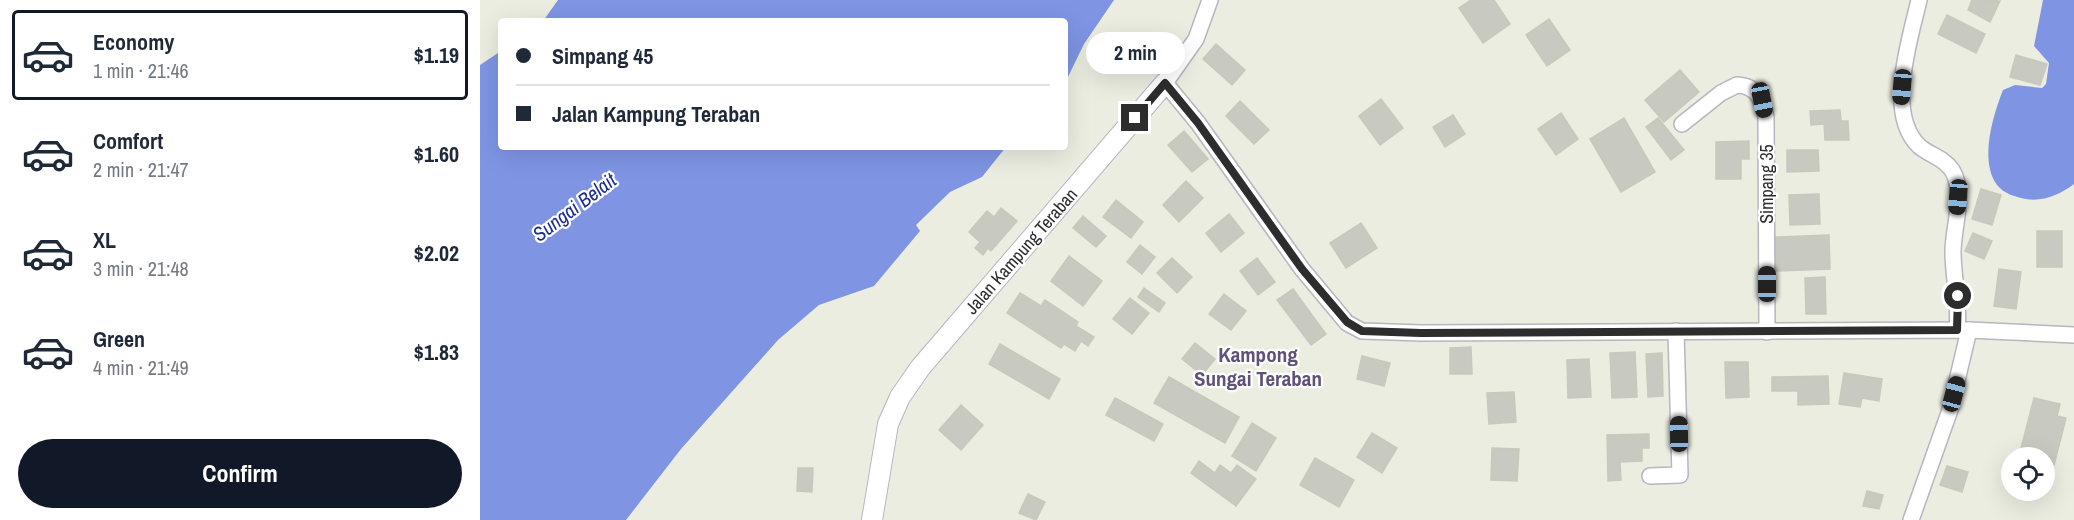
<!DOCTYPE html>
<html lang="en">
<head>
<meta charset="utf-8">
<style>
	:root { --surface:#fff; --page:#f6f6f7; --text:#1f2937; --muted:#747a83; --line:#e0e1e3; --accent:#111827 }
	body { margin:0; font-family:"Archivo Narrow",sans-serif; background:var(--page); color:var(--text); height:100vh; display:flex; flex-direction:column; font-size:22px; white-space:nowrap }
	* { box-sizing:border-box; margin:0 }
	p { font-size:20px; color:var(--muted) }
	.icon { flex:none; width:33px; height:33px; fill:none; stroke:currentColor; stroke-width:2; stroke-linecap:round; stroke-linejoin:round }
	.map { position:relative; flex:1; overflow:hidden }
	.details { display:flex; flex-direction:column; background:var(--surface); width:480px }
	.details>* { flex:none }
	.guide { position:absolute; left:18px; top:18px; width:570px; height:132px; border-radius:6px; box-shadow:0 6px 24px #0002; display:grid; align-content:center; height:132px; padding:0 18px; background:var(--surface) }
	.fabs { position:absolute; left:1521px; top:447px; display:grid; gap:12px }
	.fabs a { display:grid; place-items:center; width:54px; height:54px; border-radius:50%; background:var(--surface); box-shadow:0 6px 24px #0002; font-size:30px }
	.end { position:absolute; width:27px; height:27px; margin:-14px; border:8px solid #2d2d2d; background:#fff; box-shadow:0 0 0 3px #fff }
	.from { border-radius:50% }
	.bubble { position:absolute; height:42px; border-radius:21px; background:var(--surface); box-shadow:0 6px 24px #0002; font-size:20px; font-weight:700; line-height:42px; text-align:center }
	.car { position:absolute; width:18px; height:36px; margin:-18px -9px; border-radius:8px; box-shadow:0 0 4px 2px #0007; background:linear-gradient(#222 24%,#8ab4d8 0 40%,#222 0 76%,#8ab4d8 0 86%,#222 0) }
	.guide b { display:flex; align-items:center; gap:21px; height:57px; font-size:22px }
	.guide b+b { border-top:2px solid var(--line) }
	.guide i { width:15px; height:15px; background:var(--text) }
	ul { padding:10px 0 0; list-style:none }
	li { display:flex; align-items:center; gap:18px; height:90px; margin:0 12px 9px; padding:0 6px; border:3px solid transparent; border-radius:6px }
	li div { flex:1 }
	li b { display:block; font-size:22px }
	li em { font-style:normal; font-weight:700 }
	li.on { border-color:var(--accent) }
	li>.icon { width:54px; height:54px; stroke-width:1.5 }
	.button { display:flex; gap:12px; margin-top:auto; padding:12px 18px }
	.button a { flex:1; height:69px; border-radius:36px; background:var(--accent); color:#fff; font-size:24px; font-weight:700; line-height:69px; text-align:center }
	main { display:flex; flex:1; min-height:0 }
	.map>svg:first-child { display:block }
	.water { fill:#7f95e4 }
	.building { fill:#c8c9c0; stroke:#c7c9bb; stroke-width:1.5 }
	.lines { fill:none; stroke-linecap:round; stroke-linejoin:round }
	.minor-casing { stroke:#b8b5bf; stroke-width:18 }
	.tertiary-casing { stroke:#b8b5bf; stroke-width:22 }
	.minor { stroke:#fff; stroke-width:15 }
	.tertiary { stroke:#fff; stroke-width:20 }
	.route { stroke:#2d2d2d; stroke-width:8 }
	.labels { text-anchor:middle; dominant-baseline:central; stroke-width:4.5; stroke-linejoin:round; paint-order:stroke }
	.street-label { font-size:18px; fill:#2d2d2d; stroke:#fff }
	.water-label { font-size:20px; font-style:italic; fill:#1b2b94; stroke:#fff }
	.quarter-label { font-size:21px; font-weight:bold; fill:#5f517a; stroke:#fff }
</style>
</head>
<body>
<main>
<section class="details">
<ul>
<li class="on"><svg class="icon" aria-label="car" viewBox="0 0 24 24"><path d="M5 17H2v-5l4-1 3-4h7l3 4 3 1v5h-3M9 17h6M6 11h13"/><circle cx="7" cy="17" r="2"/><circle cx="17" cy="17" r="2"/></svg><div><b>Economy</b><p>1 min · 21:46</p></div><em>$1.19</em></li>
<li><svg class="icon" aria-label="car" viewBox="0 0 24 24"><path d="M5 17H2v-5l4-1 3-4h7l3 4 3 1v5h-3M9 17h6M6 11h13"/><circle cx="7" cy="17" r="2"/><circle cx="17" cy="17" r="2"/></svg><div><b>Comfort</b><p>2 min · 21:47</p></div><em>$1.60</em></li>
<li><svg class="icon" aria-label="car" viewBox="0 0 24 24"><path d="M5 17H2v-5l4-1 3-4h7l3 4 3 1v5h-3M9 17h6M6 11h13"/><circle cx="7" cy="17" r="2"/><circle cx="17" cy="17" r="2"/></svg><div><b>XL</b><p>3 min · 21:48</p></div><em>$2.02</em></li>
<li><svg class="icon" aria-label="car" viewBox="0 0 24 24"><path d="M5 17H2v-5l4-1 3-4h7l3 4 3 1v5h-3M9 17h6M6 11h13"/><circle cx="7" cy="17" r="2"/><circle cx="17" cy="17" r="2"/></svg><div><b>Green</b><p>4 min · 21:49</p></div><em>$1.83</em></li>
</ul>
<div class="button"><a>Confirm</a></div>
</section>
<div class="map">
<svg width="1594" height="520" viewBox="0 0 1594 520">
	<rect width="100%" height="100%" fill="#ecede1"/>
	<!-- water -->
	<g class="water">
		<path d="M78,0h556l-30,44 -19,39v-62h-522z"/>
		<path d="M1563,0h31v184c-13,10 -31,18 -48,15 -10,-2 -22,-5 -29,-14 -18,-24 -4,-70 6,-95l12,-5 27,3 4,-4 3,-21 -15,-17z"/>
		<path d="M21,51v96h505l-24,30 -32,15 -34,33 4,6 -46,55 -55,19 -41,35 -97,109 -55,71h-146v-455z"/>
	</g>
	<!-- building -->
	<g class="building">
		<path d="M991,0h23l16,24 -27,19 -24,-35z"/>
		<path d="M1492,0l28,1 -10,21 -22,-12z"/>
		<path d="M1467,15l38,19 -9,19 -38,-19z"/>
		<path d="M1069,19l21,31 -23,16 -21,-31z"/>
		<path d="M736,44l29,26 -13,15 -29,-26z"/>
		<path d="M1536,55l31,9 -7,21 -30,-8z"/>
		<path d="M1200,70l19,22 -35,30 -19,-22z"/>
		<path d="M901,99l22,29 -23,17 -21,-29z"/>
		<path d="M760,101l29,29 -15,14 -28,-28z"/>
		<path d="M1360,110l1,11h7l1,19h-24l-1,-16 -13,1 -1,-14z"/>
		<path d="M1081,113l17,26 -22,16 -18,-26z"/>
		<path d="M973,115l12,19 -20,13 -12,-20z"/>
		<path d="M1144,118l31,54 -34,20 -31,-53z"/>
		<path d="M1178,118l26,32 -13,10 -25,-33z"/>
		<path d="M704,131l24,28 -16,13 -24,-27z"/>
		<path d="M1269,141v18h-8v20h-25v-37z"/>
		<path d="M1307,150h31l1,21 -32,1z"/>
		<path d="M706,181l17,17 -24,24 -16,-17z"/>
		<path d="M1501,189l20,6 -9,30 -20,-6z"/>
		<path d="M1339,194l1,30 -30,1 -1,-30z"/>
		<path d="M636,200l27,22 -12,16 -28,-21z"/>
		<path d="M521,208l16,13 -26,30 -3,-3 -5,7 -8,-7 5,-6 -11,-10 18,-21 7,6z"/>
		<path d="M749,214l15,19 -23,19 -15,-19z"/>
		<path d="M603,216l23,20 -10,11 -23,-19z"/>
		<path d="M881,223l16,25 -31,20 -16,-25z"/>
		<rect x="1557" y="231" width="25" height="36"/>
		<path d="M1493,233l19,8 -8,18 -19,-8z"/>
		<path d="M1349,235l1,34 -54,2 -1,-34z"/>
		<path d="M660,245l15,12 -13,17 -15,-12z"/>
		<path d="M589,256l33,25 -19,25 -32,-25z"/>
		<path d="M692,258l20,19 -15,16 -20,-20z"/>
		<path d="M777,258l18,24 -17,13 -18,-24z"/>
		<path d="M1519,269l22,3 -5,37 -22,-3z"/>
		<path d="M1345,277l1,37h-20l-1,-36z"/>
		<path d="M664,288l21,15 -6,9 -21,-15z"/>
		<path d="M813,289l33,45 -15,11 -34,-45z"/>
		<path d="M540,293l21,13 4,-6 33,22 -2,4 18,11 -6,9 -7,-5 -6,10 -11,-7 -3,4 -54,-35z"/>
		<path d="M744,294l22,17 -15,19 -22,-16z"/>
		<path d="M650,298l19,15 -17,21 -19,-15z"/>
		<path d="M715,343l20,16 -13,16 -20,-16z"/>
		<path d="M520,344l60,35 -11,20 -60,-35z"/>
		<path d="M991,347l1,27h-22v-26z"/>
		<path d="M1155,352l2,45 -25,1 -2,-45z"/>
		<path d="M1182,353l1,43 -15,1 -2,-43z"/>
		<path d="M882,356l28,7 -6,23 -27,-7z"/>
		<path d="M1109,359l2,38 -23,1 -1,-38z"/>
		<path d="M1245,362h23l1,35 -23,1z"/>
		<path d="M1364,373l38,6 -3,22 -17,-3 -2,9 -21,-3z"/>
		<path d="M1348,376l1,28 -31,1v-14h-26v-14z"/>
		<path d="M689,377l70,40 -14,26 -71,-40z"/>
		<path d="M1034,392l2,30 -27,2 -2,-31z"/>
		<path d="M635,398l48,26 -9,17 -48,-26z"/>
		<path d="M1554,398l26,6 -3,12 9,2 -12,47 -10,-3v-4l-25,-2z"/>
		<path d="M481,405l22,20 -22,25 -22,-20z"/>
		<path d="M772,423l24,15 -20,33 -24,-15z"/>
		<path d="M892,433l25,15 -15,25 -25,-16z"/>
		<path d="M1169,434v14h-7v13l-22,1 1,18 -13,1 -1,-46z"/>
		<path d="M1012,448l27,1 -2,32 -26,-1z"/>
		<path d="M835,458l39,22 -15,27 -39,-22z"/>
		<path d="M719,461l16,12 5,-8 11,8 6,-8 19,14 -20,27 -45,-33z"/>
		<path d="M1467,466l21,6 -6,20 -22,-7z"/>
		<path d="M318,468h15l-1,24 -15,-1z"/>
		<path d="M1387,491l16,4 -4,14 -16,-3z"/>
		<path d="M548,494l17,8 -9,18 -17,-7z"/>
	</g>
	<g class="lines">
		<!-- minor casing -->
		<g class="minor-casing">
			<g id="minor">
				<path d="M730,0l-14,39 -31,44 33,40 104,146 45,54 15,8 59,2 548,-3 105,5"/>
				<path d="M1439,0c-9,40 -34,113 0,146 10,9 24,11 33,24 14,23 1,57 1,82 0,26 7,51 4,78"/>
				<path d="M1202,124l39,-31 16,-8c21,1 25,15 29,32l1,215"/>
				<path d="M1170,476l30,-1 -4,-144"/>
				<path d="M1431,520l39,-110 19,-80"/>
			</g>
		</g>
		<!-- tertiary casing -->
		<g class="tertiary-casing">
			<path id="tertiary" d="M392,520l16,-96 12,-27 20,-29 245,-285"/>
		</g>
		<!-- minor -->
		<use href="#minor" class="minor"/>
		<!-- tertiary -->
		<use href="#tertiary" class="tertiary"/>
	</g>
	<g class="lines">
		<!-- route -->
		<path class="route" d="M655,118l30,-35 33,40 104,146 45,53 15,9 59,2 536,-3 1,-34"/>
	</g>
	<g class="labels">
		<!-- street labels -->
		<g class="street-label">
			<text transform="translate(1286 184) rotate(-90)">Simpang 35</text>
			<text transform="translate(541 251) rotate(-49)">Jalan Kampung Teraban</text>
		</g>
		<!-- water labels -->
		<g class="water-label">
			<text transform="translate(94 207) rotate(-37)">Sungai Belait</text>
		</g>
		<!-- quarter labels -->
		<g class="quarter-label">
			<text x="778" y="354">Kampong<tspan x="778" dy="24">Sungai Teraban</tspan></text>
		</g>
	</g>
</svg>
<div class="fabs">
<a><svg class="icon" aria-label="locate" viewBox="0 0 24 24"><circle cx="12" cy="12" r="6"/><path d="M12 2v4M12 18v4M2 12h4M18 12h4"/></svg></a>
</div>
<i class="end from" style="left:1478px;top:296px"></i>
<i class="end" style="left:655px;top:118px"></i>
<div class="bubble" style="left:606px;top:32px;width:99px">2 min</div>
<i class="car" style="left:1422px;top:87px;rotate:185deg"></i>
<i class="car" style="left:1282px;top:100px;rotate:169deg"></i>
<i class="car" style="left:1478px;top:197px;rotate:185deg"></i>
<i class="car" style="left:1287px;top:284px;rotate:0deg"></i>
<i class="car" style="left:1474px;top:394px;rotate:15deg"></i>
<i class="car" style="left:1199px;top:434px;rotate:359deg"></i>
<div class="guide">
<b><i class="from"></i>Simpang 45</b>
<b><i></i>Jalan Kampung Teraban</b>
</div>
</div>
</main>
</body>
</html>
